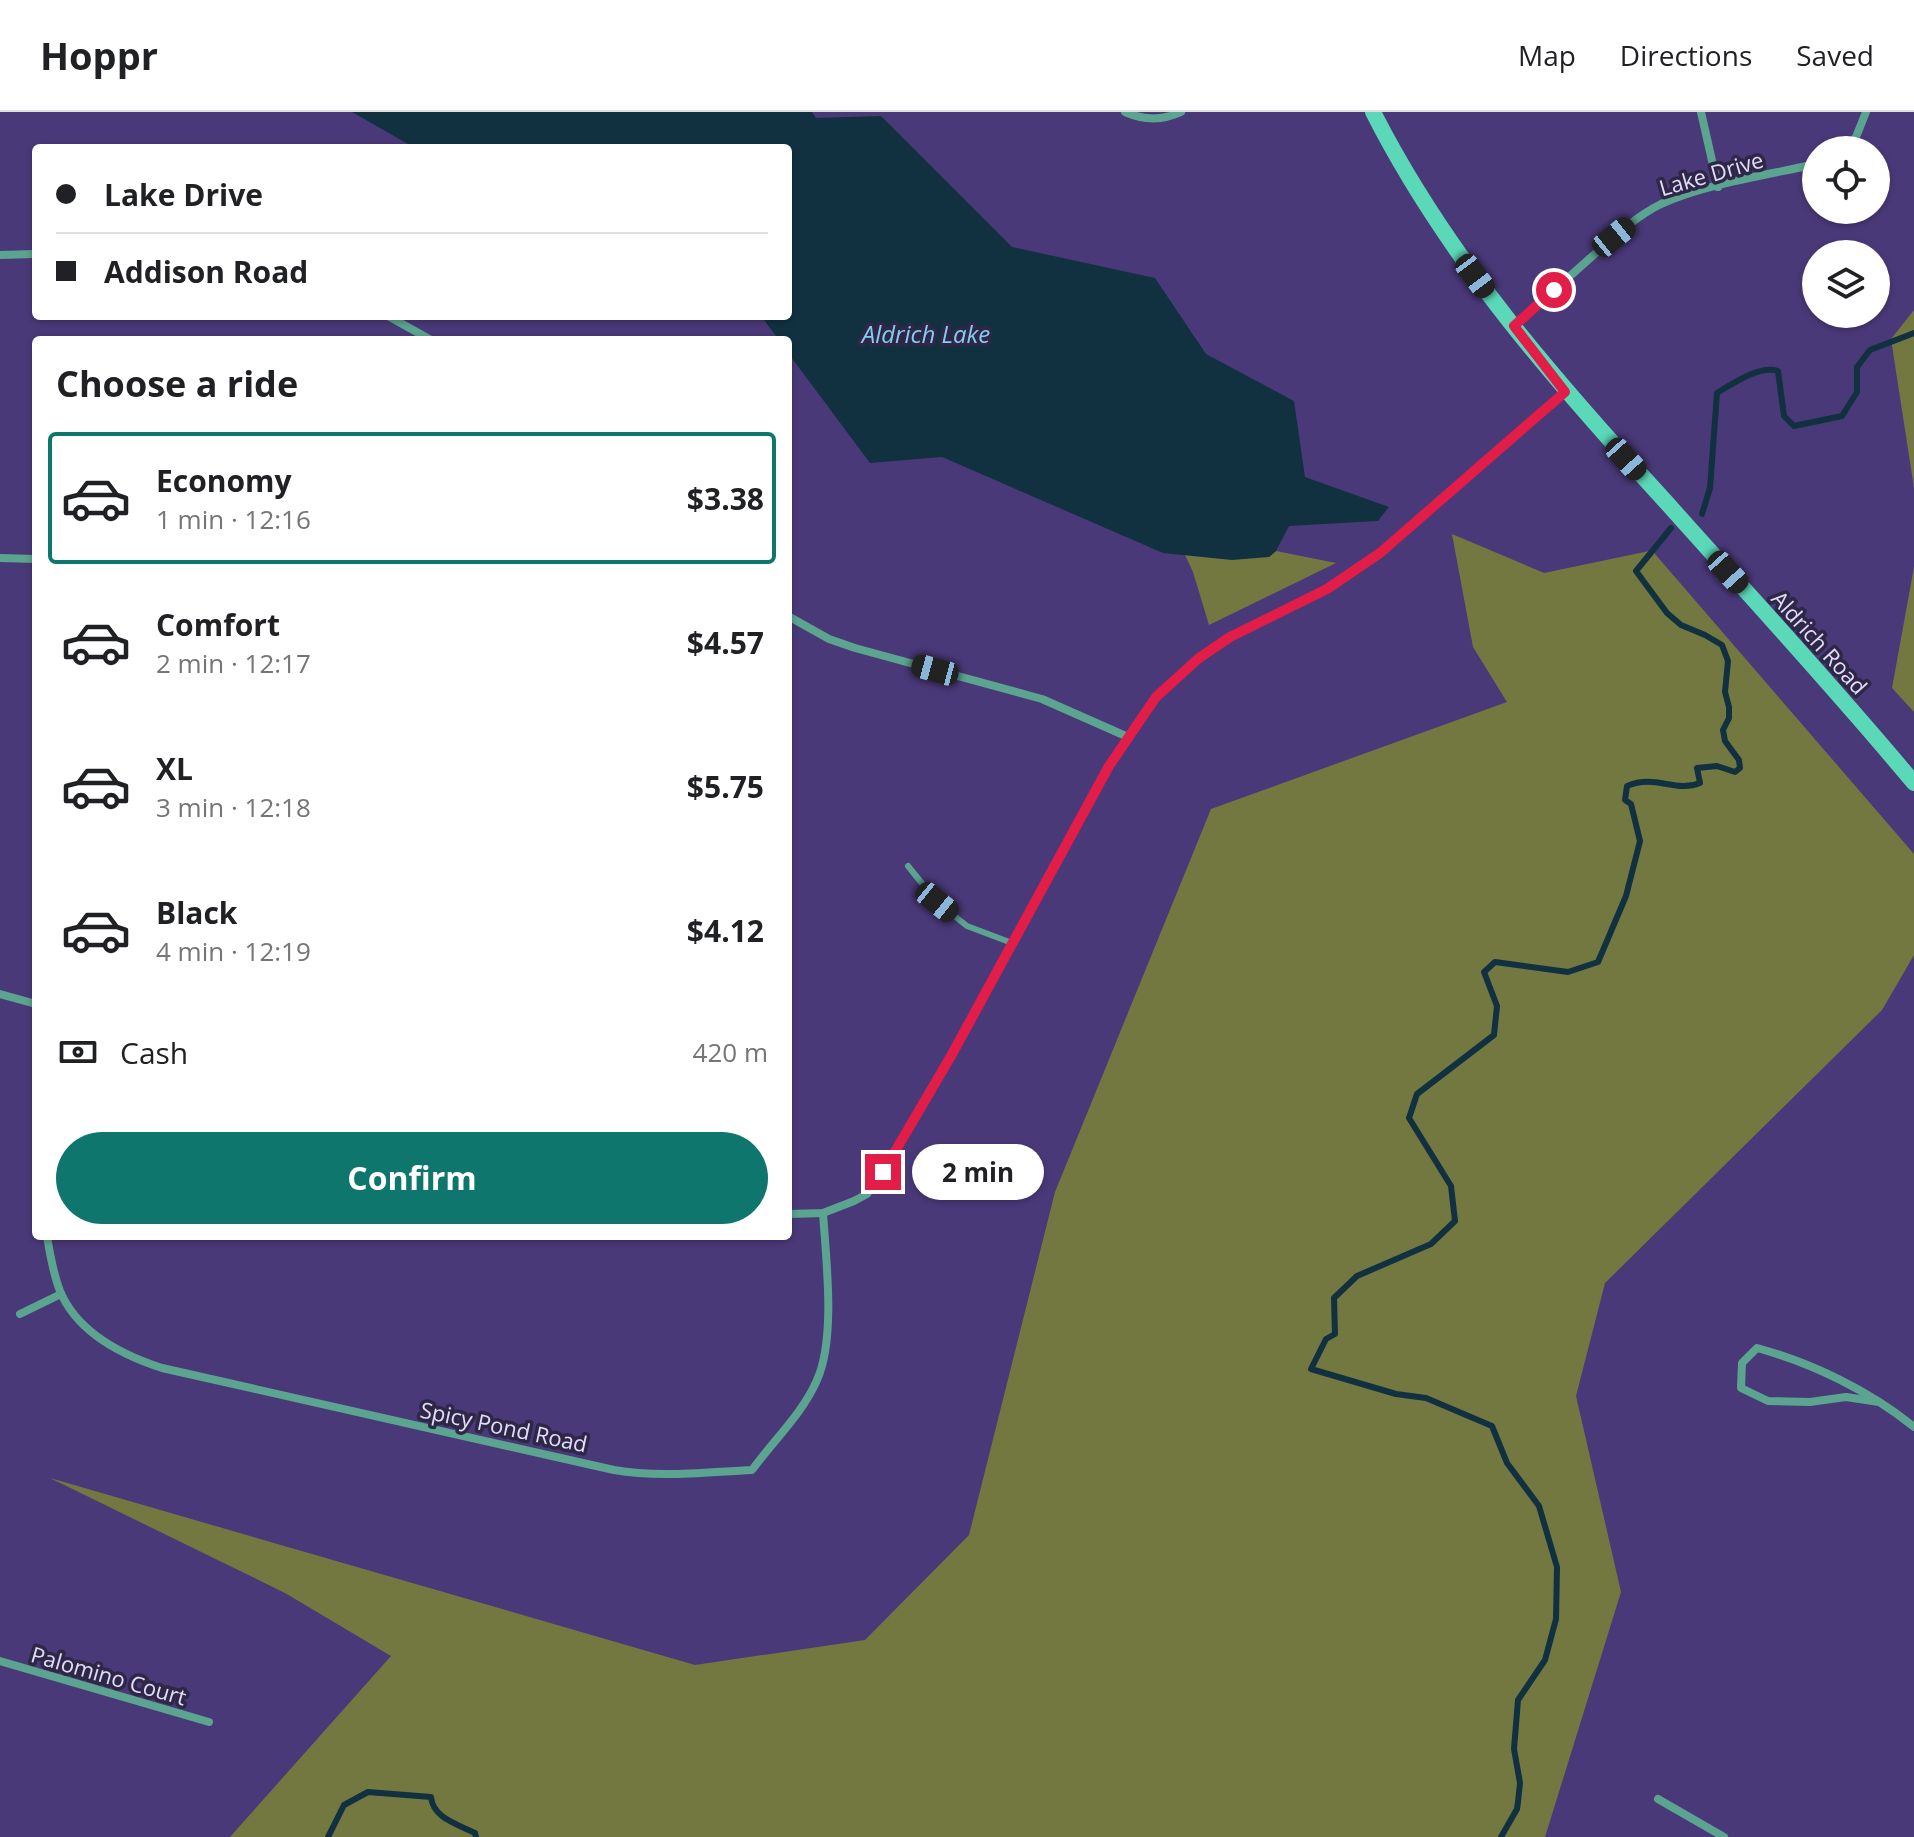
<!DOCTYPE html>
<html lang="en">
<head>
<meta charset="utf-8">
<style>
	:root { --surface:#fff; --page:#f2f2f2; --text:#202124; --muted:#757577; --line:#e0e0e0; --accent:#0f766e }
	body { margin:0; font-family:"Open Sans",sans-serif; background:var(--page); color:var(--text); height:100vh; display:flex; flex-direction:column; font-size:30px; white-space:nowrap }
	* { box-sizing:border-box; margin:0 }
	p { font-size:26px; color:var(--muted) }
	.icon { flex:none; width:44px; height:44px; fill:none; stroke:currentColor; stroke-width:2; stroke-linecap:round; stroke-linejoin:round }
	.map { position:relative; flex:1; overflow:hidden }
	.sheet { position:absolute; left:32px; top:224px; width:760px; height:904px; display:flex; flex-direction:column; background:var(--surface); border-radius:8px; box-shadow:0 2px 6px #0004 }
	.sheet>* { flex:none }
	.hud { position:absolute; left:32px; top:32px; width:760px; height:176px; border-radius:8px; box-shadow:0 2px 6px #0004; display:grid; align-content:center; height:176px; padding:0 24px; background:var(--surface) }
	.tools { position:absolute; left:1802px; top:24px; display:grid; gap:16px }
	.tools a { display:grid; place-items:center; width:88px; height:88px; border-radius:50%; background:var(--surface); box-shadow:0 2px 6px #0004; font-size:40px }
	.end { position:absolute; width:36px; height:36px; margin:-18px; border:10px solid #e11d48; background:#fff; box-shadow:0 0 0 4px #fff }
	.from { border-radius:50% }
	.bubble { position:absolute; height:56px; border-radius:28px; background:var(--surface); box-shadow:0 2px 6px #0004; font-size:26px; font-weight:700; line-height:56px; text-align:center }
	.car { position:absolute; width:24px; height:48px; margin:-24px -12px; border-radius:10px; box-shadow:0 0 6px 2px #0007; background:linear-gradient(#222 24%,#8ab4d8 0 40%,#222 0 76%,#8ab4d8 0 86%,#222 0) }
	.hud b { display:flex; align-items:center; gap:28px; height:76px; font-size:30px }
	.hud b+b { border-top:2px solid var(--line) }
	.hud i { width:20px; height:20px; background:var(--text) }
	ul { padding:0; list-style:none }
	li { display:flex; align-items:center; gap:24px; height:132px; margin:0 16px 12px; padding:0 8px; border:4px solid transparent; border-radius:8px }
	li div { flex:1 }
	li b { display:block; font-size:30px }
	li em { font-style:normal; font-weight:700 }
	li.current { border-color:var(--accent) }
	li>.icon { width:72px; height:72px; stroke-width:1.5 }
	h2 { padding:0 24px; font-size:36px; line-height:96px }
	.pay { display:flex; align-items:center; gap:20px; height:88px; padding:0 24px; font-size:30px }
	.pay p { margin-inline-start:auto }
	.primary-button { display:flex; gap:16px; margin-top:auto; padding:16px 24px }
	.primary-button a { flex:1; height:92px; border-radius:48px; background:var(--accent); color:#fff; font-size:32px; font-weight:700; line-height:92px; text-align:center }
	header { display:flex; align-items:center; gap:48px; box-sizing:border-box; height:112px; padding:0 40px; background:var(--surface); border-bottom:2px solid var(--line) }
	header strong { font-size:38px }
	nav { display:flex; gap:44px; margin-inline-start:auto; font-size:28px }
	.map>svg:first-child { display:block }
	.green { fill:#737841 }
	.water { fill:#113141 }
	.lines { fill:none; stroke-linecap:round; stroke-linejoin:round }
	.stream { stroke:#113141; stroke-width:6 }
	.service { stroke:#5ba48f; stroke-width:6 }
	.minor { stroke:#5ba48f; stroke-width:8 }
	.secondary { stroke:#5bd8b8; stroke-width:16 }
	.route { stroke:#e11d48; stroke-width:10 }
	.labels { text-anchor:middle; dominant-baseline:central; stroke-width:7; stroke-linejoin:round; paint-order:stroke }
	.street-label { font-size:22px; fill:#e1dcfb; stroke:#2e2745 }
	.water-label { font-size:24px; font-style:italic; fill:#85ccf2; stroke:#2e2745 }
</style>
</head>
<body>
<header>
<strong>Hoppr</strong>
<nav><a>Map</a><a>Directions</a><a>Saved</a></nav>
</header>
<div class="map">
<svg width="1914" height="1725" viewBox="0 0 1914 1725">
	<rect width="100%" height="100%" fill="#4a3979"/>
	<!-- green -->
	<g class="green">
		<path d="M1914,198v178l-23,-149z"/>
		<path d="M1452,422l92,39 110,-23 1,4 259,300v101l-32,55 -277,273 -29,113 45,196 -76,245h-1315l161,-181 -106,-63 -235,-115 645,187 170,-25 104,-105 86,-343 156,-383 296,-107 -34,-55z"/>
		<path d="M1276,439l60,12 -127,62 -16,-53 -8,-17 84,2z"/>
		<path d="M1914,455v145l-22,-24z"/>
	</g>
	<!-- water -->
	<path class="water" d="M352,0h460l4,6 65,-2 131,131 143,31 51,76 88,47 11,76 84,30 -11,14 -89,5 -13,25 -7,6 -37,3 -69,-7 -221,-96 -72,6 -82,-110v-13h-9l-18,-24h27v-168h-373z"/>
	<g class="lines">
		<!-- stream -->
		<g class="stream">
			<path d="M1702,402l8,-26 7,-95c16,-10 43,-28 61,-22l6,45 10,10 48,-10 15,-24v-25l13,-17 44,-17"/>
			<path d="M328,1725l16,-32 24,-13 63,5c2,21 26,27 44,36l1,4"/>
			<path d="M1501,1725l16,-28 1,-7 2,-19 -6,-34 4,-49 27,-40 11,-41 1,-52 -18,-61 -32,-43 -15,-37 -66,-28 -30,-4 -85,-25 15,-30 9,-5 -1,-36 23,-22 74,-32 24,-23 -4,-35 -42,-68 8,-24 77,-59 3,-29 -13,-34 11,-10 73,10 30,-10 28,-66 14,-55 -9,-37 -6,-4 2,-14c29,-12 48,7 73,-3l-3,-15 20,-2 18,6 5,-4 -1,-8 -14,-19 -2,-11 6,-12v-11l-4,-15 3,-31 -6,-16 -17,-10 -24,-10 -14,-12 -31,-42 35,-43"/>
		</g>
		<!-- service -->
		<path class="service" d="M908,754l29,36 30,24 45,17"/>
		<!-- minor -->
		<g class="minor">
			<path d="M1125,0c18,8 37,9 56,0"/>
			<path d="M1701,0l17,75"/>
			<path d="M1844,38l12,-13 10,-25"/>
			<path d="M0,143l36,-1"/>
			<path d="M388,204l43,24"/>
			<path d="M1514,214c25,-22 49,-44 74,-66 23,-20 45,-42 73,-56 43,-20 107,-29 155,-40"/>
			<path d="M0,446l36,1"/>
			<path d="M788,504l41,23 26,9 187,51 86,38"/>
			<path d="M0,882l36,10"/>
			<path d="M788,1102l35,-1 31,-12 13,-7 16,-22 68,-116 158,-290 47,-69 43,-39 31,-21 97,-48 53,-36 185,-161"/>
			<path d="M47,1124c3,19 6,37 13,55 17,41 62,64 102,77l452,102c45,8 92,2 138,0 21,-29 51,-57 65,-90 19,-42 9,-121 6,-167"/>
			<path d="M20,1202l41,-20"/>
			<path d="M1879,1290l-33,-5 -36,5 -42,-1 -27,-13 1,-25 15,-15c55,15 113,43 157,79"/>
			<path d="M0,1549l209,61"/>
			<path d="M1658,1687l66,38"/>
		</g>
		<!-- secondary -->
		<path class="secondary" d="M1373,0c74,146 183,270 293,390 83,93 168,185 248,281"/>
	</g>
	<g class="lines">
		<!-- route -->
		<path class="route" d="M883,1060l68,-116 158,-290 47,-69 43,-39 31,-21 97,-48 53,-36 185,-161 -51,-66 40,-36"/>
	</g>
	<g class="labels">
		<!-- street labels -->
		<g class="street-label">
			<text transform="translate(1711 61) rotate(-16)">Lake Drive</text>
			<text transform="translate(1820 530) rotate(48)">Aldrich Road</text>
			<text transform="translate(504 1314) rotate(12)">Spicy Pond Road</text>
			<text transform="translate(109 1563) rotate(16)">Palomino Court</text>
		</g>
		<!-- water labels -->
		<g class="water-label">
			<text x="926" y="221">Aldrich Lake</text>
		</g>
	</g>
</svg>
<div class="tools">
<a><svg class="icon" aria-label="locate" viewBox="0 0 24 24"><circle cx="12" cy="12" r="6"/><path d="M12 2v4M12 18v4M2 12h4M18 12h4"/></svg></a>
<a><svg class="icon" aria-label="layers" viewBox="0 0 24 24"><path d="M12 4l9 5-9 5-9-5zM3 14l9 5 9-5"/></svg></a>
</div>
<i class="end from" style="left:1554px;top:178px"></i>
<i class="end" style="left:883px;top:1060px"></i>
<div class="bubble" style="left:912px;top:1032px;width:132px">2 min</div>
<i class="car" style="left:1614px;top:125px;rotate:51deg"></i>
<i class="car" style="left:1475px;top:164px;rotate:143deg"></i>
<i class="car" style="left:1626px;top:347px;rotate:138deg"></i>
<i class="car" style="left:1728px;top:460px;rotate:138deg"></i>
<i class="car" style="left:935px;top:558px;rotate:285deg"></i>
<i class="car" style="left:937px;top:790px;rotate:129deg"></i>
<div class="hud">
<b><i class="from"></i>Lake Drive</b>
<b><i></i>Addison Road</b>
</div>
<section class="sheet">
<h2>Choose a ride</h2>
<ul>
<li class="current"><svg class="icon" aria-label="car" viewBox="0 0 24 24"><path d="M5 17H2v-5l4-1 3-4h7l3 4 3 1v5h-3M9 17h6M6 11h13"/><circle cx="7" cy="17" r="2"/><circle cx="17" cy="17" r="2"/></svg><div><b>Economy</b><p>1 min · 12:16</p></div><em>$3.38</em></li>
<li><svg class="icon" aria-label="car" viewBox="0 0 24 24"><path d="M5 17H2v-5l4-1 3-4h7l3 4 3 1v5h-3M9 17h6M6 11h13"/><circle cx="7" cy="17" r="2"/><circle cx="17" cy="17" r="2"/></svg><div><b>Comfort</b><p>2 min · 12:17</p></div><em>$4.57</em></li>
<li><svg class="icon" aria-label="car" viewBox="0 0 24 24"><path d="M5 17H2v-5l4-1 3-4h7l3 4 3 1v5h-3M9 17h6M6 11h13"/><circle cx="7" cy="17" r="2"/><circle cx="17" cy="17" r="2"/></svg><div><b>XL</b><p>3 min · 12:18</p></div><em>$5.75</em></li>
<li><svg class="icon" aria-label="car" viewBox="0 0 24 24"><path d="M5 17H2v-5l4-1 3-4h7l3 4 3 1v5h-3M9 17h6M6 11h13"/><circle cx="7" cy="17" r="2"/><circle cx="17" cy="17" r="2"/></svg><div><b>Black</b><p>4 min · 12:19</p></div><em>$4.12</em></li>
</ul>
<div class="pay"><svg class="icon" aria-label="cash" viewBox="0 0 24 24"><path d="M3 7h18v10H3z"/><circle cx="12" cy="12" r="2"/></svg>Cash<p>420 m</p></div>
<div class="primary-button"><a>Confirm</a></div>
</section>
</div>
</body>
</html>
